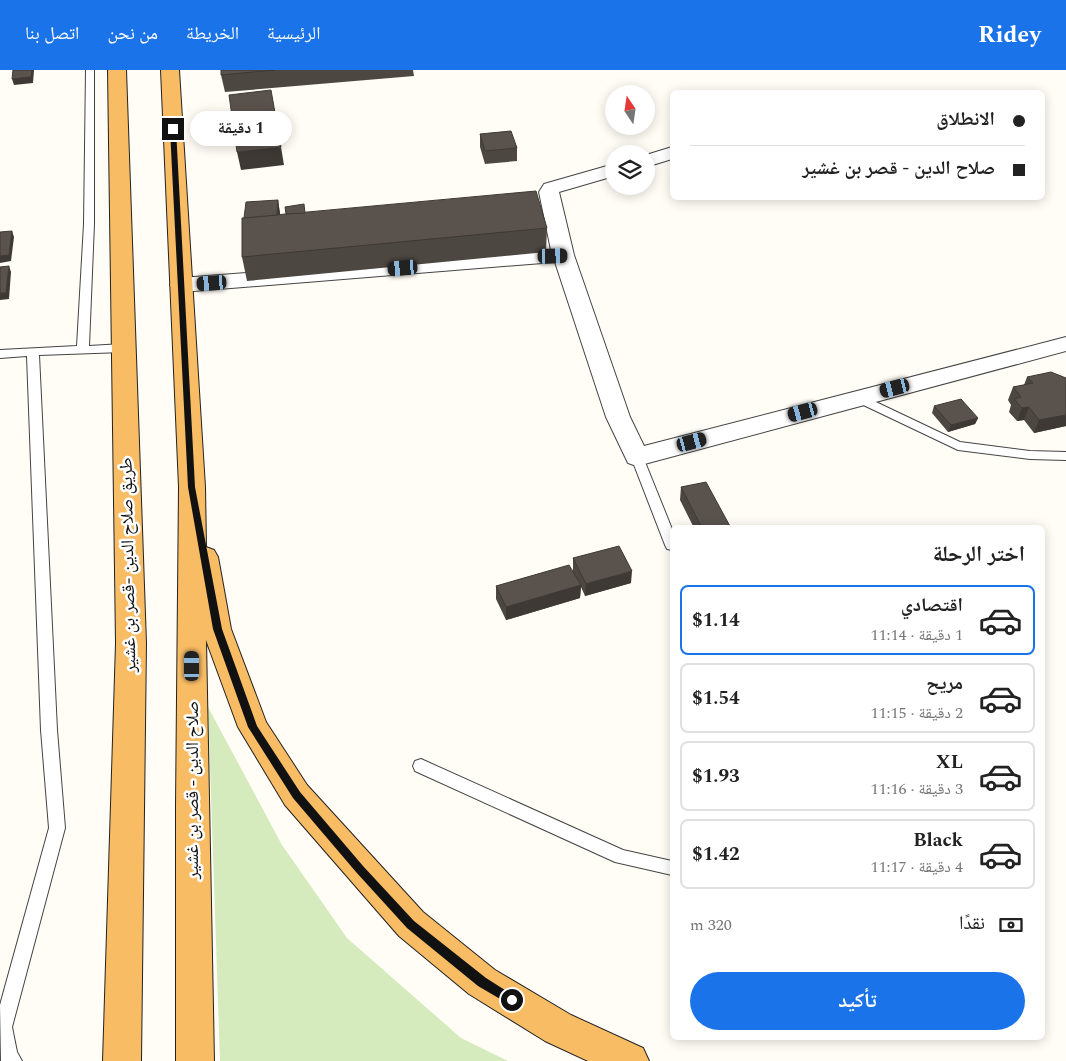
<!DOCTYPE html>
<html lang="ar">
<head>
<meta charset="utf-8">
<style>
	:root { --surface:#fff; --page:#f2f2f2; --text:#222; --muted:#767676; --line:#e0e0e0; --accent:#1a73e8 }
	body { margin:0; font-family:Spectral,"Noto Naskh Arabic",serif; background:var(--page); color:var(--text); direction:rtl; height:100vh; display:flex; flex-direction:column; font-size:19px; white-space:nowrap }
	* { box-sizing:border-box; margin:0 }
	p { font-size:16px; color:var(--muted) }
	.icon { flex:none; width:28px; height:28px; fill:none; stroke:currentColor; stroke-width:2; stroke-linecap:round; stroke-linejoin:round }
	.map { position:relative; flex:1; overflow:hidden; direction:ltr }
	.details { position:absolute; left:670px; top:455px; width:375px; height:515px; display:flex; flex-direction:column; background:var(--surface); border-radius:8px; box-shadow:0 2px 12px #0003; direction:rtl }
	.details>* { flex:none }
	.top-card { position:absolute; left:670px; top:20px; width:375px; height:110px; border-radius:8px; box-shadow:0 2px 12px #0003; direction:rtl; display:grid; align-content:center; height:110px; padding:0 20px; background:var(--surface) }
	.needle { width:32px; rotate:347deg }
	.controls { position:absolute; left:605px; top:15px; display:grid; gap:10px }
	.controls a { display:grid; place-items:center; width:50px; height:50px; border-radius:50%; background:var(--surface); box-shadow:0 2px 12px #0003; font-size:25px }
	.end { position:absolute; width:22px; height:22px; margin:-11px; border:6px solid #111; background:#fff; box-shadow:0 0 0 2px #fff }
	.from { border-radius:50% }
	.bubble { position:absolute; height:35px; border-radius:18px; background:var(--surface); box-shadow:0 2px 12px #0003; font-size:16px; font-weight:700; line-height:35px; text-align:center; direction:rtl }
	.car { position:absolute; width:15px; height:30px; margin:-15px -8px; border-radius:6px; box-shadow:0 0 4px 1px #0007; background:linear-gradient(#222 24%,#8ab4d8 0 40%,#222 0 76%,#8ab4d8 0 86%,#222 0) }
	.top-card b { display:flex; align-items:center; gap:18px; height:48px; font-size:19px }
	.top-card b+b { border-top:1px solid var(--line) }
	.top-card i { width:12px; height:12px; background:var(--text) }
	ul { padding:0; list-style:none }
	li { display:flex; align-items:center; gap:15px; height:70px; margin:0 10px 8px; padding:0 10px; border:2px solid var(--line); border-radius:8px }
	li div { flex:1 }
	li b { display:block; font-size:19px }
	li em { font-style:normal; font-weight:700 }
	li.selected { border-color:var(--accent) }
	li>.icon { width:45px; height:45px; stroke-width:1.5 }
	h2 { padding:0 20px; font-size:22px; line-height:60px }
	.pay { display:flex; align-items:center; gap:12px; height:55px; padding:0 20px; font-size:19px }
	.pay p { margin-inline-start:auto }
	.cta { display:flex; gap:10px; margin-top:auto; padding:10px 20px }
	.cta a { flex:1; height:58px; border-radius:30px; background:var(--accent); color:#fff; font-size:20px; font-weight:700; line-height:58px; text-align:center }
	header { display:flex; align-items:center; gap:30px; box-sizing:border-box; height:70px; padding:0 25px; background:var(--accent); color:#fff }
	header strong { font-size:24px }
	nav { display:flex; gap:28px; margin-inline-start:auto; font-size:18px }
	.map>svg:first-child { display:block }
	.green { fill:#d5ebbd }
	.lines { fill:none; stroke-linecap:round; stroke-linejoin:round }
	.service-casing { stroke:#444; stroke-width:2 }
	.minor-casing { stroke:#444; stroke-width:2 }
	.trunk-casing { stroke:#222; stroke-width:2 }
	.service { fill:#fff; fill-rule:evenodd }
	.minor { fill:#fff; fill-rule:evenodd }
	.trunk { fill:#f7bc64; fill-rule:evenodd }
	.wall { fill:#4d4742 }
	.shaded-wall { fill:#3f3936 }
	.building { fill:#5a524d; stroke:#3f3936 }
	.route { fill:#111 }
	.labels { text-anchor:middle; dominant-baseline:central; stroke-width:5; stroke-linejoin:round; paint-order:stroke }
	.street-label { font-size:18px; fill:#111; stroke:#fff }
</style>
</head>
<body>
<header>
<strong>Ridey</strong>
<nav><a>الرئيسية</a><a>الخريطة</a><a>من نحن</a><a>اتصل بنا</a></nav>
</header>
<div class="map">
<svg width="1066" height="991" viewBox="0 0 1066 991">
	<rect width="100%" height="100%" fill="#fffdf5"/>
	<!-- green -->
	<path class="green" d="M208,637l74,138 65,93 114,100 47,23h-288z"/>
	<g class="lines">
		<!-- service casing -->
		<g class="service-casing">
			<g id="service">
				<path d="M86,0h8v154l-5,122 34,-2 6,4 -6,4 -84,3 18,375 8,98 -53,199 5,25 5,9h-21l-1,-56 49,-177 -8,-98 -14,-374 -27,2v-8l77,-4 7,-122z"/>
				<path d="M859,324l101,48 70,9 36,1v8l-36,-1 -72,-9 -103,-49 -2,-3z"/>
				<path d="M637,383l4,1 2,3 29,72v21l-5,-1 -2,-4 -34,-88 2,-3z"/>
				<path d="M421,689l202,91 49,11v14l-57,-13 -200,-91 -2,-5 2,-5z"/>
			</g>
		</g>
		<!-- minor casing -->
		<g class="minor-casing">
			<g id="minor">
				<path d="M672,77v12l-26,8v-12z"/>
				<path d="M614,94v12l-55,16 15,63 56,162 14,29 422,-109v14l-429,115 -9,-3 -22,-46 -51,-155 -374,30 -8,-2 -3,-5 3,-5 8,-2 370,-28 -12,-58 5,-8z"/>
			</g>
		</g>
		<!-- trunk casing -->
		<g class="trunk-casing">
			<g id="trunk">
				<path d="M108,0h18l20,573 -5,418h-38l13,-418z"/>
				<path d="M161,0h18l26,417 1,60 8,3 4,7 13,72 35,93 41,63 116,127 72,58 76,45 72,33 6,13h-61l-43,-20 -76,-47 -70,-58 -114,-131 -47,-78 -32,-87 8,421h-38v-256l3,-318z"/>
			</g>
		</g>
		<!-- service -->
		<use href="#service" class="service"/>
		<!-- minor -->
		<use href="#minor" class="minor"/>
		<!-- trunk -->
		<use href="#trunk" class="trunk"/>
	</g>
	<!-- wall -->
	<g class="wall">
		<path d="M221,0h192l1,6 -189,16 -4,-17z"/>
		<path d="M480,64l37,14v13l-32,3 -5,-17z"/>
		<path d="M278,130l2,15 25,-2 242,15 -1,24 -299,29 -5,-24z"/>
		<path d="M1027,307l39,1v48l-32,7 -10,-13 -7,1 -8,-9 2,-7 -3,-5 5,-13 11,-2z"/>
		<path d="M934,336l44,12 -3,6 -27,8 -16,-19z"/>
		<path d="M681,417l50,41h-37l-14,-28z"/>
		<path d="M573,488l58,25 -46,13 -4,-9 -1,11 -74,22 -10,-21v-13l77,-15z"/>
	</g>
	<!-- shaded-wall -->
	<g class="shaded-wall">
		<path d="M32,0h2l-1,13 -19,2 -2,-6z"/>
		<path d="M281,77l3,18 -43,5 -4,-18z"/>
		<path d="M278,130l2,13 -1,20 -3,-13z"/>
		<path d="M12,161l2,6 -3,24 -11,2v-7z"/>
		<path d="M9,196l2,6 -2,27 -9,1v-7z"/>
		<path d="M1029,337l-5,13 -7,1 5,-13z"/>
		<path d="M1066,345v11l-32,7 5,-13z"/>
		<path d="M978,348l-3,6 -27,8 3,-7z"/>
		<path d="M632,501l-1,12 -46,13 1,-12z"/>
		<path d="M581,515l-1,13 -74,22v-13z"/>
	</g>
	<!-- building -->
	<g class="building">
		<path d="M13,0h19l-1,7 -19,2z"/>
		<path d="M221,0h54l-54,5z"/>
		<path d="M271,20l10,57 -44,5 -8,-57z"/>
		<path d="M511,61l6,17 -32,3 -5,-17z"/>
		<path d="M536,121l11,37 -305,29v-39z"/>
		<path d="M278,130l-1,15 -33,3 2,-16z"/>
		<path d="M304,134l1,9 -19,1 -1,-7z"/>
		<path d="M12,161l-3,24 -9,1v-24z"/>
		<path d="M9,196l-3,27h-6v-26z"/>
		<path d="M1051,302l15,6v37l-27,5 -10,-13 -7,1 -8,-9 7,-2 -8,-10 20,-4 -6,-6z"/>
		<path d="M961,329l17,19 -27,7 -17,-19z"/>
		<path d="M706,412l25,46h-29l-21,-41z"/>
		<path d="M619,476l13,25 -46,13 -13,-26z"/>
		<path d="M569,495l12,20 -75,22 -10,-21z"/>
	</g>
	<!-- route -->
	<path class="route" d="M173,57l3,2 19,358 27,142 35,97 43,66 63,74 51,55 72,57 30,19 2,3 -2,4 -4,2 -34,-20 -71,-58 -51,-56 -63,-74 -45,-71 -35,-98 -25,-142 -18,-358z"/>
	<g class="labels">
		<!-- street labels -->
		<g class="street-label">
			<text transform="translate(128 495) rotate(-91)">طريق صلاح الدين -قصر بن غشير</text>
			<text transform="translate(192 720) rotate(-90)">صلاح الدين - قصر بن غشير</text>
		</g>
	</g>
</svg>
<div class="controls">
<a><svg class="needle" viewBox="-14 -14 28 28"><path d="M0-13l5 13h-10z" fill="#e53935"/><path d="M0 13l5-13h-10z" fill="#767676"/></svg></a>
<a><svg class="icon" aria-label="layers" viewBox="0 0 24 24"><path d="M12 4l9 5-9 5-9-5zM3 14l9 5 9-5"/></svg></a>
</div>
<i class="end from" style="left:512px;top:930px"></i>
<i class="end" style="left:173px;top:59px"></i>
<div class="bubble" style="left:190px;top:41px;width:102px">1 دقيقة</div>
<i class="car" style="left:553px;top:186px;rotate:89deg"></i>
<i class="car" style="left:403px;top:198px;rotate:265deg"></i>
<i class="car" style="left:212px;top:213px;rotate:266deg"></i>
<i class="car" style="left:895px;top:318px;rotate:256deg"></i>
<i class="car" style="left:803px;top:342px;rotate:255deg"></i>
<i class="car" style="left:692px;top:372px;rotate:75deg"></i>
<i class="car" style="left:192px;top:596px;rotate:0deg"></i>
<div class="top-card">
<b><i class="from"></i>الانطلاق</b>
<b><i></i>صلاح الدين - قصر بن غشير</b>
</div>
<section class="details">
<h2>اختر الرحلة</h2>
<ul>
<li class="selected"><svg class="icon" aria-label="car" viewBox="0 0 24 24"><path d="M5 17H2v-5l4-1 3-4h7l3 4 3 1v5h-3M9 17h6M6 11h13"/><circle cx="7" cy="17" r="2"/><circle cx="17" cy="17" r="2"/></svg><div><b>اقتصادي</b><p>1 دقيقة · 11:14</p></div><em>$1.14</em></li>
<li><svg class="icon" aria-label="car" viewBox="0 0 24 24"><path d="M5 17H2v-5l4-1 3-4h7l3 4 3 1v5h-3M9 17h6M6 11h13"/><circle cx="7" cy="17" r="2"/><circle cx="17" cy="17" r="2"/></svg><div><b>مريح</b><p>2 دقيقة · 11:15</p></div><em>$1.54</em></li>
<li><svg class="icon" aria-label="car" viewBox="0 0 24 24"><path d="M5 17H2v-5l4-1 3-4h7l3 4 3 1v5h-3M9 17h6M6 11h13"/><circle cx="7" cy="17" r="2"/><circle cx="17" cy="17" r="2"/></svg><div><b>XL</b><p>3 دقيقة · 11:16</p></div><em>$1.93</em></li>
<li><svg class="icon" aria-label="car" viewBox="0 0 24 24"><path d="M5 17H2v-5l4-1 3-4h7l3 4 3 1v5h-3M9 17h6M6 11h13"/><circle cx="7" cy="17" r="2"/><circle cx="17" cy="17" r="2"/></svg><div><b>Black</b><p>4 دقيقة · 11:17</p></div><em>$1.42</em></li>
</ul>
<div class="pay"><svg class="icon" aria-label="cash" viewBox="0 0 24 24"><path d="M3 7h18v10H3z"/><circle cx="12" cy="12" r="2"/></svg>نقدًا<p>320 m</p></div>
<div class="cta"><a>تأكيد</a></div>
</section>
</div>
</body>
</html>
